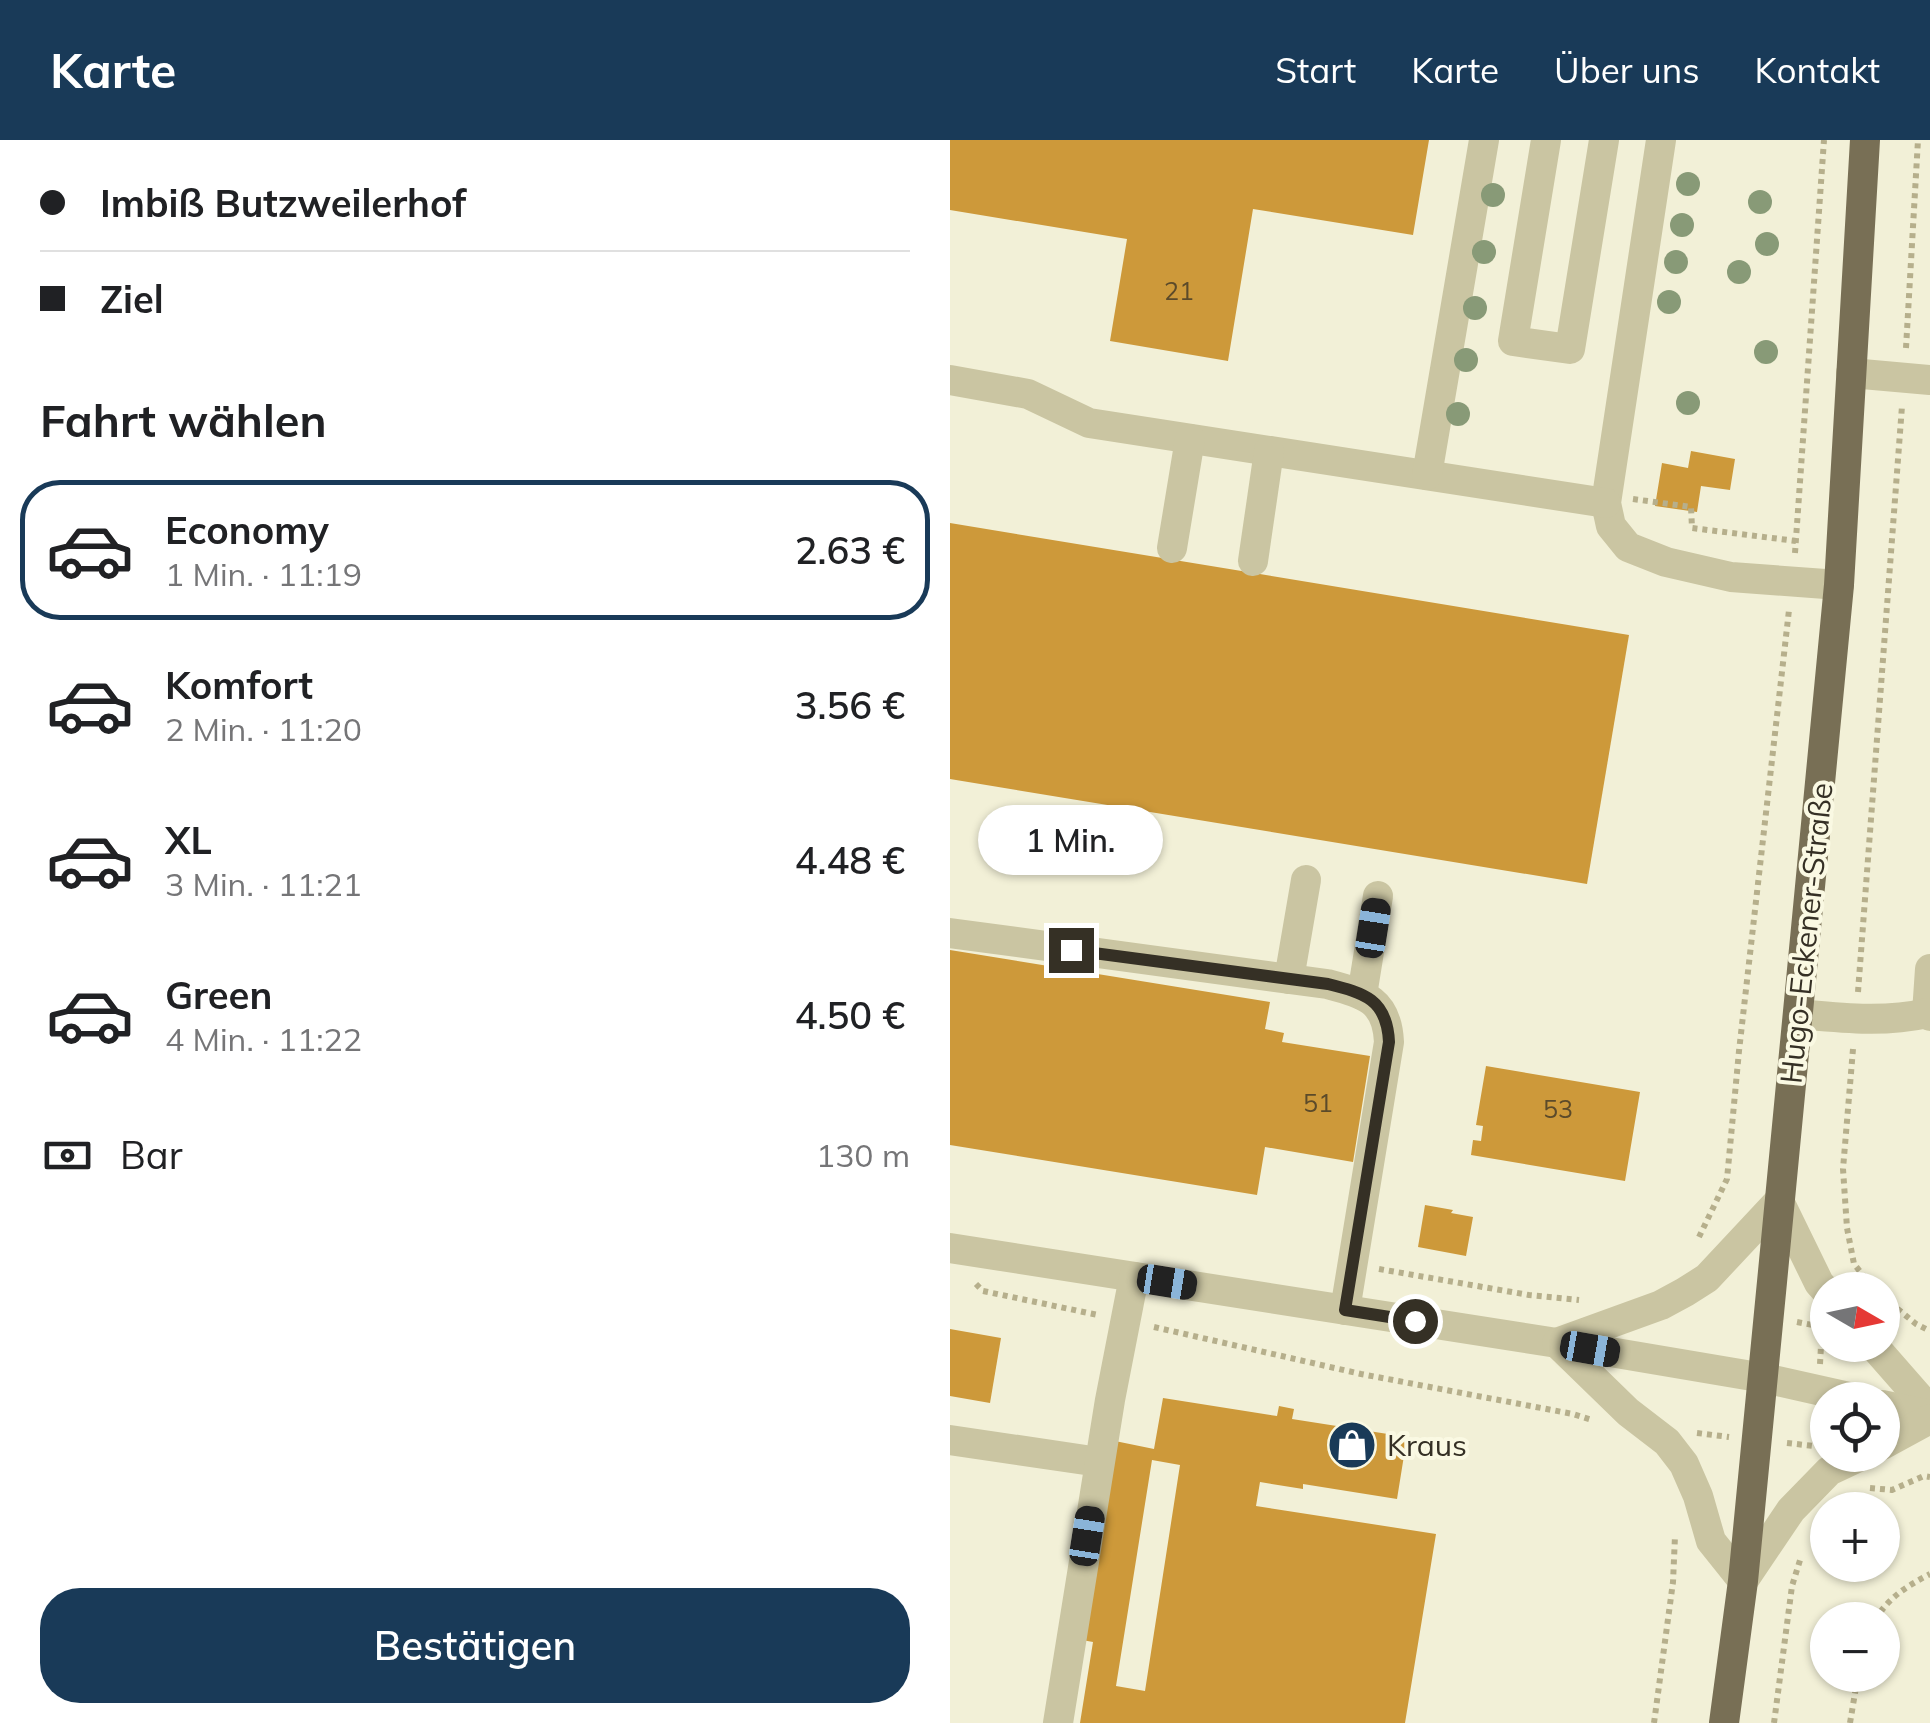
<!DOCTYPE html>
<html lang="de">
<head>
<meta charset="utf-8">
<style>
	:root { --surface:#fff; --page:#f6f6f6; --text:#202124; --muted:#757577; --line:#e0e0e0; --accent:#193a58 }
	body { margin:0; font-family:Mulish,sans-serif; background:var(--page); color:var(--text); height:100vh; display:flex; flex-direction:column; font-size:38px; white-space:nowrap }
	* { box-sizing:border-box; margin:0 }
	p { font-size:32px; color:var(--muted) }
	.icon { flex:none; width:55px; height:55px; fill:none; stroke:currentColor; stroke-width:2; stroke-linecap:round; stroke-linejoin:round }
	.map { position:relative; flex:1; overflow:hidden }
	.sheet { display:flex; flex-direction:column; background:var(--surface); width:950px }
	.sheet>* { flex:none }
	.hud { display:grid; align-content:center; height:220px; padding:0 40px; background:var(--surface) }
	.needle { width:65px; rotate:99deg }
	.controls { position:absolute; left:860px; top:1132px; display:grid; gap:20px }
	.controls a { display:grid; place-items:center; width:90px; height:90px; border-radius:50%; background:var(--surface); box-shadow:0 2px 8px #0004; font-size:50px }
	.end { position:absolute; width:45px; height:45px; margin:-22px; border:12px solid #353025; background:#fff; box-shadow:0 0 0 5px #fff }
	.from { border-radius:50% }
	.bubble { position:absolute; height:70px; border-radius:35px; background:var(--surface); box-shadow:0 2px 8px #0004; font-size:32px; font-weight:600; line-height:70px; text-align:center }
	.car { position:absolute; width:30px; height:60px; margin:-30px -15px; border-radius:12px; box-shadow:0 0 8px 2px #0007; background:linear-gradient(#222 24%,#8ab4d8 0 40%,#222 0 76%,#8ab4d8 0 86%,#222 0) }
	.hud b { display:flex; align-items:center; gap:35px; height:95px; font-size:38px }
	.hud b+b { border-top:2px solid var(--line) }
	.hud i { width:25px; height:25px; background:var(--text) }
	ul { padding:0; list-style:none }
	li { display:flex; align-items:center; gap:30px; height:140px; margin:0 20px 15px; padding:0 20px; border:5px solid transparent; border-radius:40px }
	li div { flex:1 }
	li b { display:block; font-size:38px }
	li em { font-style:normal; font-weight:600 }
	li.active { border-color:var(--accent) }
	li>.icon { width:90px; height:90px; stroke-width:1.5 }
	h2 { padding:0 40px; font-size:45px; line-height:120px }
	.pay { display:flex; align-items:center; gap:25px; height:110px; padding:0 40px; font-size:38px }
	.pay p { margin-inline-start:auto }
	.action { display:flex; gap:20px; margin-top:auto; padding:20px 40px }
	.action a { flex:1; height:115px; border-radius:40px; background:var(--accent); color:#fff; font-size:40px; font-weight:600; line-height:115px; text-align:center }
	header { display:flex; align-items:center; gap:60px; box-sizing:border-box; height:140px; padding:0 50px; background:var(--accent); color:#fff }
	header strong { font-size:48px }
	nav { display:flex; gap:55px; margin-inline-start:auto; font-size:35px }
	main { display:flex; flex:1; min-height:0 }
	.map>svg:first-child { display:block }
	.building { fill:#cd993a; fill-rule:evenodd }
	.lines { fill:none; stroke-linecap:round; stroke-linejoin:round }
	.path { stroke:#b6af8c; stroke-width:6; stroke-dasharray:5 5; stroke-linecap:butt }
	.minor { stroke:#cac5a2; stroke-width:30 }
	.major { stroke:#786f55; stroke-width:30 }
	.tree { fill:#889a77 }
	.route { stroke:#353025; stroke-width:12 }
	.labels { text-anchor:middle; dominant-baseline:central; stroke-width:8; stroke-linejoin:round; paint-order:stroke }
	.number-label { font-size:25px; fill:#5b4a2a }
	.street-label { font-size:30px; fill:#353025; stroke:#faf9e3 }
	.poi-label { font-size:30px; fill:#353025; stroke:#faf9e3; text-anchor:start }
</style>
</head>
<body>
<header>
<strong>Karte</strong>
<nav><a>Start</a><a>Karte</a><a>Über uns</a><a>Kontakt</a></nav>
</header>
<main>
<section class="sheet">
<div class="hud">
<b><i class="from"></i>Imbiß Butzweilerhof</b>
<b><i></i>Ziel</b>
</div>
<h2>Fahrt wählen</h2>
<ul>
<li class="active"><svg class="icon" aria-label="car" viewBox="0 0 24 24"><path d="M5 17H2v-5l4-1 3-4h7l3 4 3 1v5h-3M9 17h6M6 11h13"/><circle cx="7" cy="17" r="2"/><circle cx="17" cy="17" r="2"/></svg><div><b>Economy</b><p>1 Min. · 11:19</p></div><em>2.63 €</em></li>
<li><svg class="icon" aria-label="car" viewBox="0 0 24 24"><path d="M5 17H2v-5l4-1 3-4h7l3 4 3 1v5h-3M9 17h6M6 11h13"/><circle cx="7" cy="17" r="2"/><circle cx="17" cy="17" r="2"/></svg><div><b>Komfort</b><p>2 Min. · 11:20</p></div><em>3.56 €</em></li>
<li><svg class="icon" aria-label="car" viewBox="0 0 24 24"><path d="M5 17H2v-5l4-1 3-4h7l3 4 3 1v5h-3M9 17h6M6 11h13"/><circle cx="7" cy="17" r="2"/><circle cx="17" cy="17" r="2"/></svg><div><b>XL</b><p>3 Min. · 11:21</p></div><em>4.48 €</em></li>
<li><svg class="icon" aria-label="car" viewBox="0 0 24 24"><path d="M5 17H2v-5l4-1 3-4h7l3 4 3 1v5h-3M9 17h6M6 11h13"/><circle cx="7" cy="17" r="2"/><circle cx="17" cy="17" r="2"/></svg><div><b>Green</b><p>4 Min. · 11:22</p></div><em>4.50 €</em></li>
</ul>
<div class="pay"><svg class="icon" aria-label="cash" viewBox="0 0 24 24"><path d="M3 7h18v10H3z"/><circle cx="12" cy="12" r="2"/></svg>Bar<p>130 m</p></div>
<div class="action"><a>Bestätigen</a></div>
</section>
<div class="map">
<svg width="980" height="1583" viewBox="0 0 980 1583">
	<rect width="100%" height="100%" fill="#f2f0d7"/>
	<!-- building -->
	<g class="building">
		<path d="M0,0h479l-16,95 -160,-26 -25,152 -118,-20 17,-102 -177,-29z"/>
		<path d="M741,311l44,8 -5,31 -29,-4 -4,26 -42,-6 7,-43 26,5z"/>
		<path d="M0,383l679,112 -42,249 -637,-105z"/>
		<path d="M0,810l320,52 -5,27 19,4 -2,9 88,14 -17,106 -88,-15 -8,48 -307,-50z"/>
		<path d="M536,926l154,26 -15,89 -154,-26 2,-15 8,1 2,-15 -7,-1z"/>
		<path d="M475,1065l28,5 -2,3 22,4 -7,39 -48,-9z"/>
		<path d="M0,1189l51,9 -11,65 -40,-7z"/>
		<path d="M213,1258l114,18 2,-10 15,3 -2,10 115,18 -10,62 -94,-15v5l-43,-7 -4,24 180,28 -31,189h-325l13,-81 -11,-2 33,-199 39,8zM202,1320l28,5 -35,226 -29,-5z"/>
	</g>
	<g class="lines">
		<!-- path -->
		<g class="path">
			<path d="M956,208l12,-208"/>
			<path d="M683,359l58,8 1,21 104,13"/>
			<path d="M845,413l29,-413"/>
			<path d="M908,852l44,-586"/>
			<path d="M903,909l-10,120 4,59 7,36 21,26"/>
			<path d="M749,1097l28,-58 12,-128 50,-441"/>
			<path d="M429,1129l150,26 50,5"/>
			<path d="M26,1144l7,7 115,24"/>
			<path d="M932,1156l34,28 14,7"/>
			<path d="M847,1182l31,6"/>
			<path d="M204,1187l207,47 212,40 19,6"/>
			<path d="M870,1224l1,-18 7,-9"/>
			<path d="M747,1293l32,4"/>
			<path d="M837,1303l27,3"/>
			<path d="M920,1348l22,2 32,-14 6,1"/>
			<path d="M925,1480c14,-23 32,-34 55,-46"/>
			<path d="M704,1583l19,-141 2,-46"/>
			<path d="M824,1583l18,-137 9,-29"/>
			<path d="M900,1583l8,-48"/>
		</g>
		<!-- minor -->
		<g class="minor">
			<path d="M596,0l-33,201 57,8 34,-209"/>
			<path d="M711,0l-55,363 5,23 17,21 38,15 65,15 108,8"/>
			<path d="M901,233l79,7"/>
			<path d="M0,240l78,14 61,29 517,80"/>
			<path d="M477,335l57,-335"/>
			<path d="M222,408l18,-109"/>
			<path d="M303,421l16,-110"/>
			<path d="M0,793l377,51c37,10 60,15 62,58l-44,268"/>
			<path d="M339,839l17,-99"/>
			<path d="M412,855l16,-99"/>
			<path d="M977,873l3,-44"/>
			<path d="M848,874c44,4 86,9 129,-1l3,3"/>
			<path d="M0,1108l607,95 207,35 98,22"/>
			<path d="M609,1202l102,-37 24,-13 22,-14 72,-77 40,82 9,10"/>
			<path d="M607,1203l71,69 39,30 17,22 14,32 13,45 32,40 48,-71 38,-39 34,-16"/>
			<path d="M923,1205l57,65"/>
			<path d="M932,1265l48,10"/>
			<path d="M0,1300l149,22"/>
			<path d="M932,1305l48,-26"/>
			<path d="M108,1583l52,-323 24,-123"/>
		</g>
		<!-- major -->
		<path class="major" d="M774,1583l19,-142 29,-299 67,-697 26,-445"/>
	</g>
	<!-- trees -->
	<g class="tree">
		<circle cx="738" cy="44" r="12"/>
		<circle cx="543" cy="55" r="12"/>
		<circle cx="810" cy="62" r="12"/>
		<circle cx="732" cy="85" r="12"/>
		<circle cx="817" cy="104" r="12"/>
		<circle cx="534" cy="112" r="12"/>
		<circle cx="726" cy="122" r="12"/>
		<circle cx="789" cy="132" r="12"/>
		<circle cx="719" cy="162" r="12"/>
		<circle cx="525" cy="168" r="12"/>
		<circle cx="816" cy="212" r="12"/>
		<circle cx="516" cy="220" r="12"/>
		<circle cx="738" cy="263" r="12"/>
		<circle cx="508" cy="274" r="12"/>
	</g>
	<g class="lines">
		<!-- route -->
		<path class="route" d="M121,810l257,34c36,9 59,15 61,58l-44,268 70,11"/>
	</g>
	<!-- icons -->
	<defs>
		<g id="shop-disc" transform="scale(2.5)"><circle r="9.5" fill="#193a58" stroke="#faf9e3"/><path d="M-5-2.5h2.3a2.7 3.5 0 0 1 5.4 0H5L5.5 6h-11ZM-1.5-2.5h3a1.5 2.3 0 0 0-3 0Z" fill="#fff"/></g>
	</defs>
	<g fill-rule="evenodd">
		<use href="#shop-disc" x="402" y="1305"/>
	</g>
	<g class="labels">
		<!-- number labels -->
		<g class="number-label">
			<text x="229" y="150">21</text>
			<text x="368" y="962">51</text>
			<text x="608" y="968">53</text>
		</g>
		<!-- street labels -->
		<g class="street-label">
			<text transform="translate(856 793) rotate(-84)">Hugo-Eckener-Straße</text>
		</g>
		<!-- poi labels -->
		<g class="poi-label">
			<text x="437" y="1305">Kraus</text>
		</g>
	</g>
</svg>
<div class="controls">
<a><svg class="needle" viewBox="-14 -14 28 28"><path d="M0-13l5 13h-10z" fill="#e53935"/><path d="M0 13l5-13h-10z" fill="#757577"/></svg></a>
<a><svg class="icon" aria-label="locate" viewBox="0 0 24 24"><circle cx="12" cy="12" r="6"/><path d="M12 2v4M12 18v4M2 12h4M18 12h4"/></svg></a>
<a>+</a>
<a>−</a>
</div>
<i class="end from" style="left:465px;top:1181px"></i>
<i class="end" style="left:121px;top:810px"></i>
<div class="bubble" style="left:28px;top:665px;width:185px">1 Min.</div>
<i class="car" style="left:423px;top:788px;rotate:9deg"></i>
<i class="car" style="left:217px;top:1142px;rotate:99deg"></i>
<i class="car" style="left:640px;top:1209px;rotate:100deg"></i>
<i class="car" style="left:137px;top:1396px;rotate:9deg"></i>
</div>
</main>
</body>
</html>
